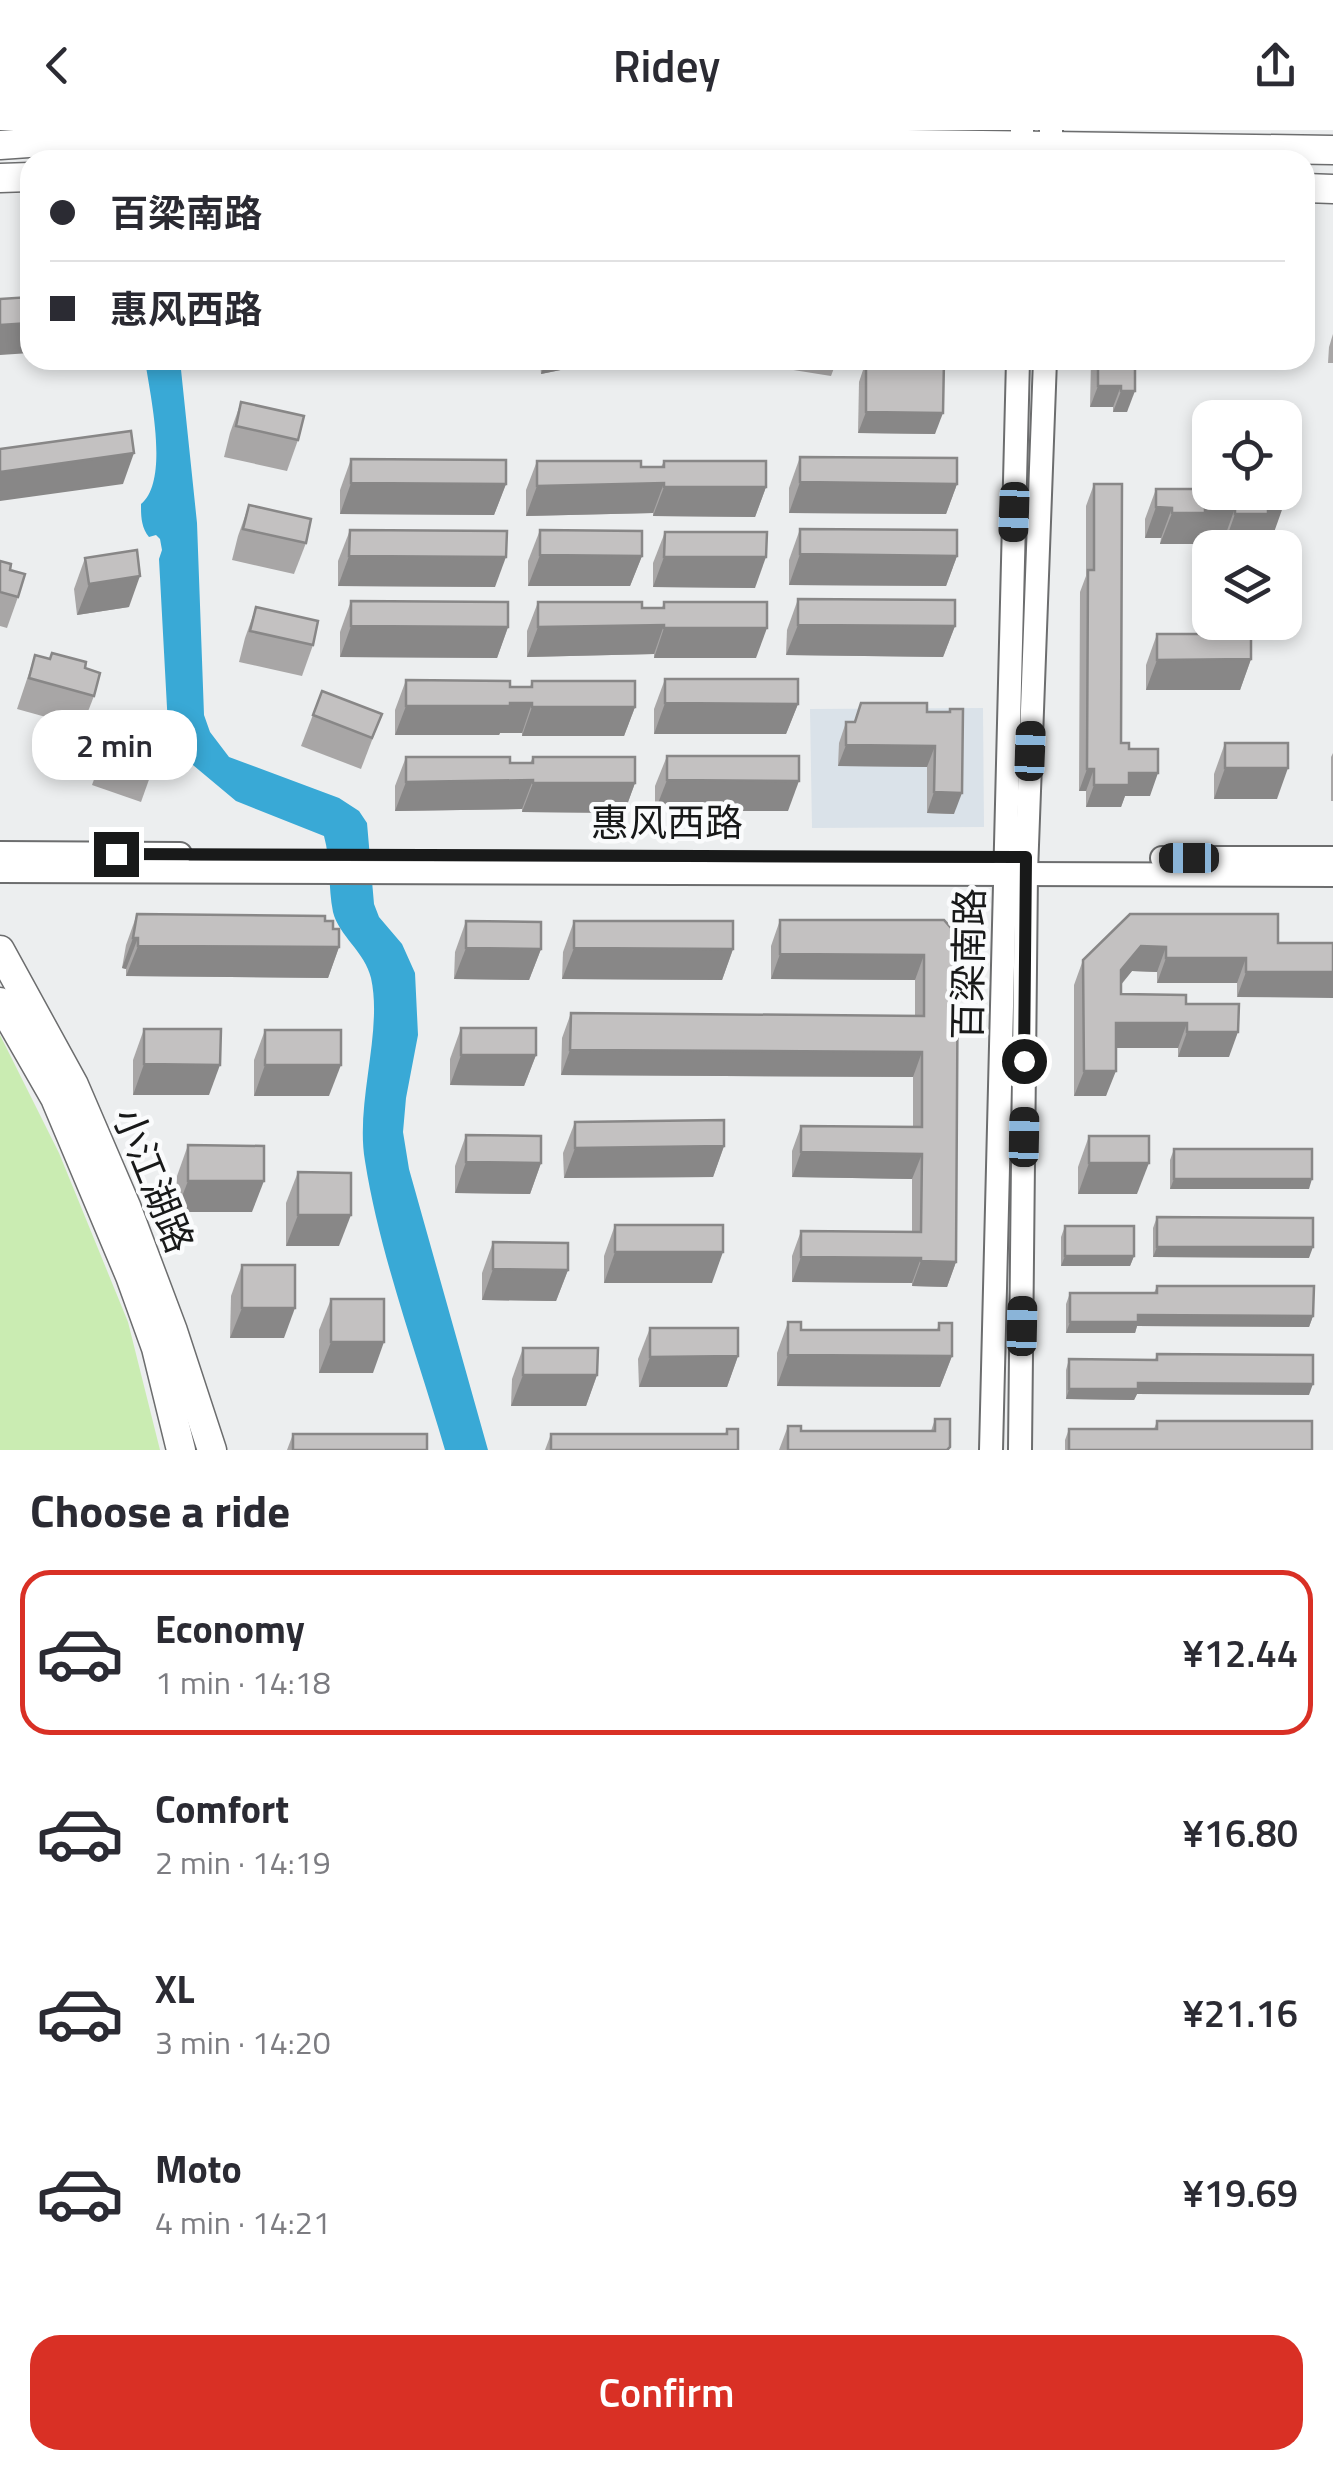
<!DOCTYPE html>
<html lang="en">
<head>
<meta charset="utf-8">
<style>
	:root { --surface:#fff; --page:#f7f7f7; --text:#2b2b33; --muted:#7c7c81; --line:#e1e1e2; --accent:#d93025 }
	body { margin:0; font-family:"Titillium Web","Noto Sans SC",sans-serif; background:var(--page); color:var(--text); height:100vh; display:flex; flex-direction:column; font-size:38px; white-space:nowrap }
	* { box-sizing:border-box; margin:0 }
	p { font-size:32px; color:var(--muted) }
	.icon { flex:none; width:55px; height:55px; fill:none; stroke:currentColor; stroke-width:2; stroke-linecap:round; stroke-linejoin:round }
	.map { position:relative; height:1320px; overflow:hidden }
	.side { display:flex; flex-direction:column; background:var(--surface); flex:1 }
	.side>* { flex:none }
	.hud { position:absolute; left:20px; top:20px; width:1295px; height:220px; border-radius:30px; box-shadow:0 5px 15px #0003; display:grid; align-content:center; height:220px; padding:0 30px; background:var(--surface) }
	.fabs { position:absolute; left:1192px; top:270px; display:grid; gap:20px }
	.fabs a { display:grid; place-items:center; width:110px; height:110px; border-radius:20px; background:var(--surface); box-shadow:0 5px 15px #0003; font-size:50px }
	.end { position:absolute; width:45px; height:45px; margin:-22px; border:12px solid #181919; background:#fff; box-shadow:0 0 0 5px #fff }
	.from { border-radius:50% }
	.bubble { position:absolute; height:70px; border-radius:30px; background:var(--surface); box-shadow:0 5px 15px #0003; font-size:32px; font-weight:600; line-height:70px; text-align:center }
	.car { position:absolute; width:30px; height:60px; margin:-30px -15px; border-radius:12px; box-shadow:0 0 8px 2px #0007; background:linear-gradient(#222 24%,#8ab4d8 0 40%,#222 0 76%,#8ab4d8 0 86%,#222 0) }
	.hud b { display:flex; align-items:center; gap:35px; height:95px; font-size:38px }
	.hud b+b { border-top:2px solid var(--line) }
	.hud i { width:25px; height:25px; background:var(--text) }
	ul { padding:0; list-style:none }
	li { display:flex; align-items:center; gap:30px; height:165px; margin:0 20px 15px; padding:0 10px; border:5px solid transparent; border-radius:30px }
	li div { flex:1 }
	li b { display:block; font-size:38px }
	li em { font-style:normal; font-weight:600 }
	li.on { border-color:var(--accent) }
	li>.icon { width:90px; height:90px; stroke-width:1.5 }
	h2 { padding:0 30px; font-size:45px; line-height:120px }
	.button { display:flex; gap:20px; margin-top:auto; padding:20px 30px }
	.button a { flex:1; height:115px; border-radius:30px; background:var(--accent); color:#fff; font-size:40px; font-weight:600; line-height:115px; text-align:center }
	header { display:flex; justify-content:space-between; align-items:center; height:130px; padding:0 30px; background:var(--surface); font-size:45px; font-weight:600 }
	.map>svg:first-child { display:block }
	.built { fill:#dae2e9 }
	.green { fill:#caecb2 }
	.water { fill:#39a9d6 }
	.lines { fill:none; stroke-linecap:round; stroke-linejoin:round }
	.minor-casing { stroke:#6c6d6e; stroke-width:26 }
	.major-casing { stroke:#6c6d6e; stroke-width:31 }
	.minor { stroke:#fff; stroke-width:22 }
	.major { stroke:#fff; stroke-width:28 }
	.wall { fill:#a8a6a6 }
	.shaded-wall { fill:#888787 }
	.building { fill:#c3c1c1; stroke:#888787; stroke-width:2.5 }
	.route { stroke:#181919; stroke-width:12 }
	.labels { text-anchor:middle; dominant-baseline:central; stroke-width:9; stroke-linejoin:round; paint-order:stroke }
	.street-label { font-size:38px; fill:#181919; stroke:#fafbfc }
</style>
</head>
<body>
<header><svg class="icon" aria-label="back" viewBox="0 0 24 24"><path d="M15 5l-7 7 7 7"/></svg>Ridey<svg class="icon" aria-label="share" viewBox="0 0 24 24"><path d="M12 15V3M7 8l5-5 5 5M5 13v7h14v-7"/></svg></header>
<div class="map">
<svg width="1333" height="1320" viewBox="0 0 1333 1320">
	<rect width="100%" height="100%" fill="#eceeef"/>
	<!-- built -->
	<path class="built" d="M983,578l1,119 -172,1 -2,-119z"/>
	<!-- green -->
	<path class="green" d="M0,905l59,118 69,169 32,128h-160z"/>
	<!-- water -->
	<path class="water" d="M145,230h35l17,163 7,192 6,17 19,25 110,41 20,13 8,12 7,81 5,13 23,27 13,29 3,62 -12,63 -3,34 6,37 79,281h-43c-27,-93 -65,-194 -80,-289 -10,-58 18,-129 6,-183 -6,-26 -32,-42 -38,-66 -5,-25 -2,-51 -9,-76l-88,-35 -67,-56 -10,-186 3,-9 -2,-11 -4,-4 -7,2c-8,-10 -8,-21 -8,-33 29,-24 9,-109 4,-144z"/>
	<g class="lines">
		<!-- minor casing -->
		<g class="minor-casing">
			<g id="minor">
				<path d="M1051,0v30"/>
				<path d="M309,30v-30"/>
				<path d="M1022,30v-30"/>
				<path d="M0,723l180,1"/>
				<path d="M1162,728h171"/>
				<path d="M0,741l1333,4"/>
				<path d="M991,1320l27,-1090"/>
				<path d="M1020,1320l6,-578 19,-512"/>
			</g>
		</g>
		<!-- major casing -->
		<g class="major-casing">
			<g id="major">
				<path d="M0,15l86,-6 609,2 638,9"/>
				<path d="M0,48l30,-1"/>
				<path d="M1305,58l28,1"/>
				<path d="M0,820l74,135 52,121 47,125 39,119"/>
				<path d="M0,872l55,96 75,178 26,72 25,102"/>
			</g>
		</g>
		<!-- minor -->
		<use href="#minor" class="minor"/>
		<!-- major -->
		<use href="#major" class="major"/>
	</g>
	<!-- wall -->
	<g class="wall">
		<path d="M1333,204v29h-5l1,-16z"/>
		<path d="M447,230h62l-4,10z"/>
		<path d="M540,230h124v2l-79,3 -44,9z"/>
		<path d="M702,230h135l-6,16 -81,-13 -48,-1z"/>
		<path d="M872,230h72l-9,74 -77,-1 1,-51 7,-21z"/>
		<path d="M1091,230h44l-8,52h-14v-5h-23z"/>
		<path d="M241,272l57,38 -11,31 -63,-14 6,-24z"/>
		<path d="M800,327l157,27 -11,30 -157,-1v-25z"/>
		<path d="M351,329l155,25 -12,31 -154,-1v-24z"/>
		<path d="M537,331l104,6h20l3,-6 102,26 -11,30 -102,-1v-3l-127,3v-26z"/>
		<path d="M1094,354l27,259 8,6 21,47h-25l-4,11h-35v-16h-7l1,-199 6,-16v-70z"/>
		<path d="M1156,359l128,3 -12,46h-13l-2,7h-33v-6l-28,-1 -2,6h-34l1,-6h-16v-19z"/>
		<path d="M249,375l57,38 -12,31 -62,-14 6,-24z"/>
		<path d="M800,399l157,27 -11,30 -157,-1v-25z"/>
		<path d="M350,400l145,57 -157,-1v-25z"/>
		<path d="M540,400l102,26 -12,30h-102v-25z"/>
		<path d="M665,402l90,56 -102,-1v-24z"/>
		<path d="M85,428l44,49 -52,8 -3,-26z"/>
		<path d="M0,431l18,36 -11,31 -7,-2z"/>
		<path d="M798,469l157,27 -12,31 -157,-2 1,-25z"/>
		<path d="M351,471l157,26 -11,31 -157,-1v-25z"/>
		<path d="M538,472l104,6h20l2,-6 92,56h-102v-4l-127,3v-26z"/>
		<path d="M256,477l57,38 -11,31 -63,-14 6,-24z"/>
		<path d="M1157,504l94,25 -11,31h-94v-25z"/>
		<path d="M35,525l50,13 9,28 -12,31 -65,-18z"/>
		<path d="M665,549l133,25 -12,30h-132v-25z"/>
		<path d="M406,550l104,7h20l2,-6 103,26 -11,29h-102v-3h-22l-1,2h-104v-25z"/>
		<path d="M322,561l60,23 -21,55 -60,-23z"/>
		<path d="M861,573l66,9h21l2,-3 4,105 -27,-1v-46l-89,-1 1,-23 7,-21h8z"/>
		<path d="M112,599l49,17 -20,56 -49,-17z"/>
		<path d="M1225,613l52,56h-63v-25z"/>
		<path d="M1333,623v48h-2v-44z"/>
		<path d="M667,626l121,55h-133v-25z"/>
		<path d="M406,627l124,6 3,-6 102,26 -11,30 -102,-1v-3l-127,2v-25z"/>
		<path d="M137,784l188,7 8,8 6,18 -11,31 -202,-2v-7l-4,-1 4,-23z"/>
		<path d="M1278,784l-41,83v-14h-80v-11l-25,-1 -11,14v9l65,10 43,53h-51v-9h-62l-10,48h-32v-111l9,-25z"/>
		<path d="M780,790h164l12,342 -9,25 -35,-1v-3l-120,-1v-26l9,-25 111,1v-53l-120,-2v-26l9,-25 112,1v-50l-352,-2 1,-37 9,-25 344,3v-36l-144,-1v-33z"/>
		<path d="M466,791l75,28 -12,31 -75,-1 1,-27z"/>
		<path d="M574,791l159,28 -11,31 -160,-1 1,-27z"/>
		<path d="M461,898l75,27 -12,31 -74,-1v-26z"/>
		<path d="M144,899l65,66h-76v-35z"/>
		<path d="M265,900l64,66h-75v-36z"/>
		<path d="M575,992l149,24 -11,31 -149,1 -1,-25z"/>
		<path d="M466,1005l75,28 -11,31 -75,-1v-27z"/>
		<path d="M1089,1006l48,58h-59v-27z"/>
		<path d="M188,1015l64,67h-76l1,-36z"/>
		<path d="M1174,1019l135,40h-139v-29z"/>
		<path d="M298,1042l41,74h-53v-43z"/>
		<path d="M1157,1087l152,41 -156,-1v-29z"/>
		<path d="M615,1095l97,58h-108v-27z"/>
		<path d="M1065,1096l69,30 -4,10h-69v-29z"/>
		<path d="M493,1112l75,28 -12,31 -74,-1v-27z"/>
		<path d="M242,1135l42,73h-54l1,-42z"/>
		<path d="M1157,1156l156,30 -4,11 -172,-1 -2,7h-69v-29l4,-11h84z"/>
		<path d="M331,1169l42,74h-54v-43z"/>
		<path d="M788,1192l13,8h136l2,-7 13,33 -12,31 -163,-1v-33z"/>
		<path d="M650,1198l88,28 -11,31h-88l-1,-28z"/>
		<path d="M523,1218l74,27 -11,31h-75l1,-27z"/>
		<path d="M1157,1224l152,41 -172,-1 -3,6 -68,-1v-29l3,-11 86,1z"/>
		<path d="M935,1289l15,28 -2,3h-169l9,-24 13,5h130z"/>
		<path d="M1157,1291l155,29h-247v-10l4,-11h85z"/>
		<path d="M727,1299l11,21h-193l6,-16h174z"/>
		<path d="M293,1304l134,16h-140z"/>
	</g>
	<!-- shaded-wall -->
	<g class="shaded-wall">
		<path d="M30,193v30l-30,2v-30z"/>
		<path d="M222,230h32l-35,7z"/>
		<path d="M546,230h118v2l-79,3 -44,9z"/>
		<path d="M703,230h48l-1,3 -48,-1z"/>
		<path d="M1160,230h15l-1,4 -16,-1z"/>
		<path d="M1177,230h62l-1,4h-29l-2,5h-33z"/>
		<path d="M1241,230h46l-1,3h-13l-3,7h-32z"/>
		<path d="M1098,256h23l-8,21h-23z"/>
		<path d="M1121,261h14l-8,21h-14z"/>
		<path d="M866,282l77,1 -8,21 -77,-1z"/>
		<path d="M134,323l-11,31 -123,17v-29z"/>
		<path d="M800,352l157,2 -11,30 -157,-1z"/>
		<path d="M351,353l155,1 -12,31 -154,-1z"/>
		<path d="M664,353l-11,30 -127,3 11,-30z"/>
		<path d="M664,357h102l-11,30 -102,-1z"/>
		<path d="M1156,377l16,1 -11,30h-16z"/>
		<path d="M1268,377h15l-11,31h-13l-2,7h-33l11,-31z"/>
		<path d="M1205,378h30l-11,31 -28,-1 -2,6h-34l12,-31z"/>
		<path d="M800,424l157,2 -11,30 -157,-1z"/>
		<path d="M540,425l102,1 -12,30h-102z"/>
		<path d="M349,426l157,1 -11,30 -157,-1z"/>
		<path d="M664,427h102l-11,31 -102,-1z"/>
		<path d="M140,446l-11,31 -52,8 12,-31z"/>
		<path d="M664,495l-10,29 -127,3 11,-30z"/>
		<path d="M798,495l157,1 -12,31 -157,-2z"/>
		<path d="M351,496l157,1 -11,31 -157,-1z"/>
		<path d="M664,498h103l-11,30h-102z"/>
		<path d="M1251,529l-11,31h-94l11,-30z"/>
		<path d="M510,573h22l-10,30h-22l-1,2h-104l11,-29z"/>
		<path d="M665,573l133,1 -12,30h-132z"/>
		<path d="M532,577h103l-11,29h-102z"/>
		<path d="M846,615l89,1 -8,21 -89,-1z"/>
		<path d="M1225,638h63l-11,31h-63z"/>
		<path d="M1087,639h7l-8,22h-7z"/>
		<path d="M1129,643h29l-8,23h-25l-4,11h-35l8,-22z"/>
		<path d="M533,650l-11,29 -127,2 11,-29z"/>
		<path d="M667,650l132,1 -11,30h-133z"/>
		<path d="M533,653h102l-11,30 -102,-1z"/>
		<path d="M934,662l28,1 -8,21 -27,-1z"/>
		<path d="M133,808h5l-12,31 -4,-1z"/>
		<path d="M138,816l201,1 -11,31 -202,-2z"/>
		<path d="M1141,816l25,1 -9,25 -25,-1 -20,24 9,-25z"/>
		<path d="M466,818l75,1 -12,31 -75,-1z"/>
		<path d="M574,818l159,1 -11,31 -160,-1z"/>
		<path d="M780,824l144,1 -9,25 -144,-1z"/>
		<path d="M1166,828h80l-9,25h-80z"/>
		<path d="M1246,842h87v26l-96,-1z"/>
		<path d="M1116,893h71l-9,25h-71z"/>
		<path d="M1187,902h51l-9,25h-51z"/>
		<path d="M570,920l352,2 -9,25 -352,-2z"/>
		<path d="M461,925h75l-12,31 -74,-1z"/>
		<path d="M144,934l76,1 -11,30h-76z"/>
		<path d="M265,935h76l-12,31h-75z"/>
		<path d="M1084,941h32l-10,25h-32z"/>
		<path d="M724,1016l-11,31 -149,1 11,-30z"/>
		<path d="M801,1022l121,2 -10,25 -120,-2z"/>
		<path d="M466,1032l75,1 -11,31 -75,-1z"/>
		<path d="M1089,1033h60l-12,31h-59z"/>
		<path d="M1174,1049h138l-3,10h-139z"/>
		<path d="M188,1051h76l-12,31h-76z"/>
		<path d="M298,1085h53l-12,31h-53z"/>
		<path d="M1157,1117h156l-4,11 -156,-1z"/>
		<path d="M615,1122h108l-11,31h-108z"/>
		<path d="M1065,1126h69l-4,10h-69z"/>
		<path d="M801,1127l120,1 -9,25 -120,-1z"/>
		<path d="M921,1131l35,1 -9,25 -35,-1z"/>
		<path d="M493,1139l75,1 -12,31 -74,-1z"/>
		<path d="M242,1178h53l-11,30h-54z"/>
		<path d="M1138,1185l175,1 -4,11 -172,-1 -2,7h-69l4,-11z"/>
		<path d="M331,1212h53l-11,31h-54z"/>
		<path d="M788,1225l164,1 -12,31 -163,-1z"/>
		<path d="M738,1226l-11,31h-88l11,-30z"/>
		<path d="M523,1245h74l-11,31h-75z"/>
		<path d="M1138,1253l175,1 -4,11 -172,-1 -3,6 -68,-1 3,-10z"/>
	</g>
	<!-- building -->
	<g class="building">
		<path d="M30,167v26l-30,2v-26z"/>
		<path d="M879,230h65l-1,53 -77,-1v-51h13z"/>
		<path d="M1098,230h37v31h-14v-5h-23z"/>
		<path d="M241,272l63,14 -6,24 -62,-14z"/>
		<path d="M131,301l3,22 -134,19v-23z"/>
		<path d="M800,327l157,1v26l-157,-2z"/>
		<path d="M351,329l155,1v24l-155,-1z"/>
		<path d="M537,331h104v6h23v-6h102v26h-102v-4l-127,3z"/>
		<path d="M1094,354h28l-1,259h8v6h29v24h-29v12h-35v-16h-7l1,-199h6z"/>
		<path d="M1156,359h54v3h74l-1,15h-15v7h-33v-6h-30v5h-33v-5l-16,-1z"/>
		<path d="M249,375l62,14 -5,24 -63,-14z"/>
		<path d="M800,399l157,1v26l-157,-2z"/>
		<path d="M350,400l157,1 -1,26 -157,-1z"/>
		<path d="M540,400l102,1v25l-102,-1z"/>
		<path d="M665,402h102l-1,25h-102z"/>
		<path d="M137,420l3,26 -51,8 -4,-26z"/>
		<path d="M0,431l11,3 -1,6 15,4 -7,23 -18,-5z"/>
		<path d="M798,469l157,1v26l-157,-1z"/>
		<path d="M351,471l157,1v25l-157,-1z"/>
		<path d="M538,472h104v6h22v-6h103v26h-103v-3l-126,2z"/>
		<path d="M256,477l62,14 -5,24 -63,-14z"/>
		<path d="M1157,504h94v25l-94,1z"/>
		<path d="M52,523l34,9 -1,6 15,5 -6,23 -65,-18 6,-23 15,4z"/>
		<path d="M665,549h133v25l-133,-1z"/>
		<path d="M406,550l104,1v6h22v-6h103v26h-103v-4h-22v3h-104z"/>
		<path d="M322,561l60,23 -10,24 -59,-23z"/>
		<path d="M861,573h66v9h23v-3h13l-1,84 -28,-1 1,-46 -89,-1v-23h9z"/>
		<path d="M112,599l49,17 -9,25 -49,-17z"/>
		<rect x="1225" y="613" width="63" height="25"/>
		<path d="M667,626h132v25l-132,-1z"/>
		<path d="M406,627h104v6h23v-6h102v26h-102v-3l-127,2z"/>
		<path d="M137,784l188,2v5h8v8h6v18l-201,-1v-8h-5z"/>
		<path d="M1130,784h148v29h55v29h-87v-14h-80v-11l-25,-1 -20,24v24l65,1v9h53l-1,28h-51v-9h-71v48h-32l-1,-111z"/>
		<path d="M780,790h164l14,16 -2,326 -35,-1v-3l-120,-1v-26l120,1 1,-78 -121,-2v-26l121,1v-75l-352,-2 1,-37 353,3v-61l-144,-1z"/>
		<path d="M466,791l75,1v27l-75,-1z"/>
		<path d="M574,791h159v28l-159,-1z"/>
		<rect x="461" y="898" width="75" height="27"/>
		<path d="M144,899h77l-1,36 -76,-1z"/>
		<rect x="265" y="900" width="76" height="35"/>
		<path d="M724,990v26l-149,2v-26z"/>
		<path d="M466,1005l75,1v27l-75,-1z"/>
		<rect x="1089" y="1006" width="60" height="27"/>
		<path d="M188,1015l76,1v35h-76z"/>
		<rect x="1174" y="1019" width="138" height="30"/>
		<path d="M298,1042l53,1v42h-53z"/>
		<path d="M1157,1087l156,1v29h-156z"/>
		<rect x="615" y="1095" width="108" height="27"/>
		<rect x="1065" y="1096" width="69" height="30"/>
		<path d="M493,1112l75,1v27l-75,-1z"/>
		<rect x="242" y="1135" width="53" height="43"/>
		<path d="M1157,1156h157l-1,30 -175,-1v7h-68v-29h87z"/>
		<rect x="331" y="1169" width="53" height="43"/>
		<path d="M788,1192h13v8h138v-7h13v33l-164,-1z"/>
		<path d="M650,1198h88v28l-88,1z"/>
		<path d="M523,1218h75l-1,27h-74z"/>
		<path d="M1157,1224l156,1v29l-175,-1v6h-69v-30l88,1z"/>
		<path d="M935,1289h15v28l-3,3h-159v-24h13v5h134z"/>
		<path d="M1157,1291h155v29h-243v-21h88z"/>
		<path d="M727,1299h11v21h-187v-16h176z"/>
		<rect x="293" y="1304" width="134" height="16"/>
	</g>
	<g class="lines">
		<!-- route -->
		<path class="route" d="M116,724l910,3 -2,204"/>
	</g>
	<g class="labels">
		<!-- street labels -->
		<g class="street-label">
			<text x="667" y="692">惠风西路</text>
			<text transform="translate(968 834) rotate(-89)">百梁南路</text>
			<text transform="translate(154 1050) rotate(68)">小江湖路</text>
		</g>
	</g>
</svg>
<div class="fabs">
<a><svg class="icon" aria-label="locate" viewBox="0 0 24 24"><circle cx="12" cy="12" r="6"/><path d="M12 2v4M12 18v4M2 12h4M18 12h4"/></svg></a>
<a><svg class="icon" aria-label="layers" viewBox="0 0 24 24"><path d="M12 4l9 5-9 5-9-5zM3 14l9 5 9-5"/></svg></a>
</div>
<i class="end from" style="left:1024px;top:931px"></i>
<i class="end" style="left:116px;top:724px"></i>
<div class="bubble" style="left:32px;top:580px;width:165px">2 min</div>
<i class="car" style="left:1014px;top:382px;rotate:182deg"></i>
<i class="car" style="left:1030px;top:621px;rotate:2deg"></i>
<i class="car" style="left:1189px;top:728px;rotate:270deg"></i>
<i class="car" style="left:1024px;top:1007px;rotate:1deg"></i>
<i class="car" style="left:1022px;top:1196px;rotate:1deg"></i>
<div class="hud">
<b><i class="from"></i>百梁南路</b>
<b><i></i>惠风西路</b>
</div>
</div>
<section class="side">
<h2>Choose a ride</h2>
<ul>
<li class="on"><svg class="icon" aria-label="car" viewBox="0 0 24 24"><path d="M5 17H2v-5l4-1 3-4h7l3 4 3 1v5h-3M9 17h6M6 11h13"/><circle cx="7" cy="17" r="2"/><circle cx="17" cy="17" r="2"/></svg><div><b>Economy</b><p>1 min · 14:18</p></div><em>¥12.44</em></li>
<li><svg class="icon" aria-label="car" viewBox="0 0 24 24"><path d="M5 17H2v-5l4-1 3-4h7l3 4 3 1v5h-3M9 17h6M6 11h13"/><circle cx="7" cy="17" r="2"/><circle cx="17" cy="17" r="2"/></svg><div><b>Comfort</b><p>2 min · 14:19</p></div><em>¥16.80</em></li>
<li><svg class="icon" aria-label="car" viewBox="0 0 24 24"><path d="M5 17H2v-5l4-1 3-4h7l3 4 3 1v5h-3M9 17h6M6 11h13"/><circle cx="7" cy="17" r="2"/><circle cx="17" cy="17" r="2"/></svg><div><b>XL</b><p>3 min · 14:20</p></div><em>¥21.16</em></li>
<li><svg class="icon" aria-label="car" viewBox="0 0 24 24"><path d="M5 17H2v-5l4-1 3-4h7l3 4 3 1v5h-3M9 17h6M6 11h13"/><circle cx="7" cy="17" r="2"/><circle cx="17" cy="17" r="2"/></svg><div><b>Moto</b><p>4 min · 14:21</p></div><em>¥19.69</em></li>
</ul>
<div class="button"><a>Confirm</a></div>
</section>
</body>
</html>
